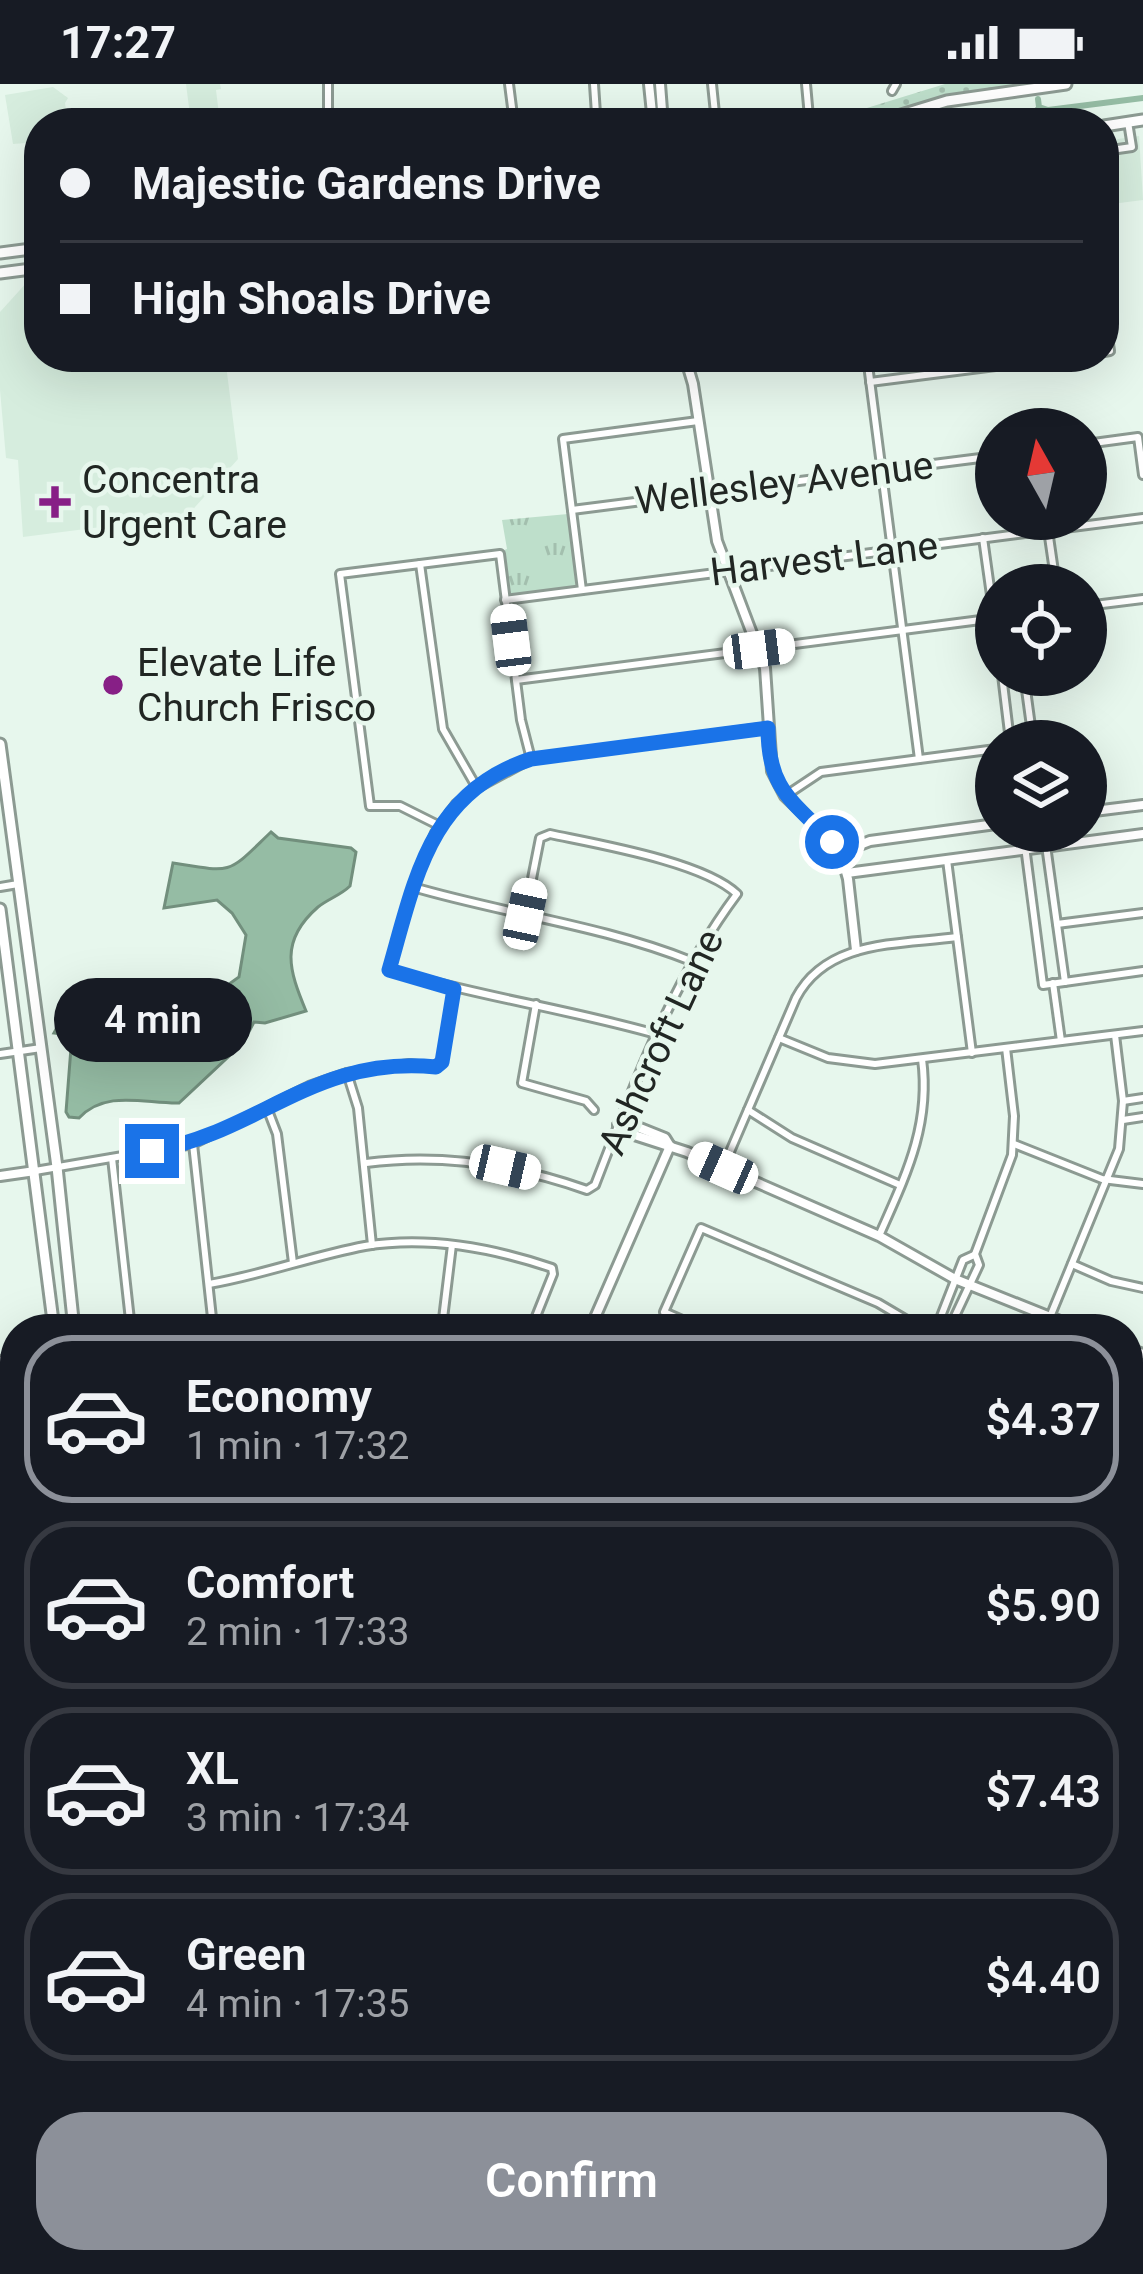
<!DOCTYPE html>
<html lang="en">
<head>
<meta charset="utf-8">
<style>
	:root { --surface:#171b24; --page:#242831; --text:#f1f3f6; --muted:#9ea1a6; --line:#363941; --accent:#8c9099 }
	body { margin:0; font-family:Roboto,sans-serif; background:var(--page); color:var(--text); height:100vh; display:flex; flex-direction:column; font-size:45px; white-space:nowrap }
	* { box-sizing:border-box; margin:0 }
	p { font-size:39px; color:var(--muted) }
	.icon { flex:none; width:66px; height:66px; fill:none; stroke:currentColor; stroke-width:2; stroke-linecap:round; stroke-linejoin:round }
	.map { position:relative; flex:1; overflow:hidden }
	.drawer { position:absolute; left:0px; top:1230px; width:1143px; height:960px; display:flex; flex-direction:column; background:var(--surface); border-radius:48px 48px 0 0; box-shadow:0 12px 48px #0002 }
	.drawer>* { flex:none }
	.banner { position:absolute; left:24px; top:24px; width:1095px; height:264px; border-radius:48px; box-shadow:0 12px 48px #0002; display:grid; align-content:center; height:264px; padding:0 36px; background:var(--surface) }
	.needle { width:78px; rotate:352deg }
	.controls { position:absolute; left:975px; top:324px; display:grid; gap:24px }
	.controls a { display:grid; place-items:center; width:132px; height:132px; border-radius:50%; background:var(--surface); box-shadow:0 12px 48px #0002; font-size:60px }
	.end { position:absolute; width:54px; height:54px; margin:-27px; border:15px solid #1a73e8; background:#fff; box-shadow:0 0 0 6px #fff }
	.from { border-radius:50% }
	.bubble { position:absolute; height:84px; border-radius:42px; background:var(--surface); box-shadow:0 12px 48px #0002; font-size:39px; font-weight:600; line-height:84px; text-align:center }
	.car { position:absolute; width:36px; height:72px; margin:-36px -18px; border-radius:15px; box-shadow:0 0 9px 3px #0007; background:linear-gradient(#fff 24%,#345 0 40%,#fff 0 76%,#345 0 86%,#fff 0) }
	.banner b { display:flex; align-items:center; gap:42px; height:114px; font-size:45px }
	.banner b+b { border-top:3px solid var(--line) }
	.banner i { width:30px; height:30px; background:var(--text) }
	ul { padding:21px 0 0; list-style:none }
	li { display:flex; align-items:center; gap:36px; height:168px; margin:0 24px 18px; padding:0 12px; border:6px solid var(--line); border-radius:48px }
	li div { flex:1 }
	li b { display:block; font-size:45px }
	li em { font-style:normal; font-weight:600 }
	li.on { border-color:var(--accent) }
	li>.icon { width:108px; height:108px; stroke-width:1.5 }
	.action { display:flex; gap:24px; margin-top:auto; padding:24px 36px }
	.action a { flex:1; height:138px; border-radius:48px; background:var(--accent); color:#fff; font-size:48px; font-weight:600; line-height:138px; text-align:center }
	.status { display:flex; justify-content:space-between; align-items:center; height:84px; padding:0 60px; background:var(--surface); direction:ltr }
	.status svg { height:33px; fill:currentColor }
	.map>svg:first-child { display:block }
	.built { fill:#d6edde }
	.grass { fill:url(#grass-dots) }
	.park { fill:url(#park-tufts) }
	.pitch { fill:#bedfcb }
	.water { fill:#95bca4; stroke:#728f7d; stroke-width:3 }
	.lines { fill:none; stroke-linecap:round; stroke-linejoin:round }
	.stream { stroke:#728f7d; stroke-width:3 }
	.canal { stroke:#95bca4; stroke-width:6 }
	.minor-casing { stroke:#8c9a92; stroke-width:12 }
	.tertiary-casing { stroke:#8c9a92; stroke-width:14 }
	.secondary-casing { stroke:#8c9a92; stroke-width:15 }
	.minor { stroke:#fff; stroke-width:6 }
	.tertiary { stroke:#fff; stroke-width:8 }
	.secondary { stroke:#fff; stroke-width:9 }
	.route { stroke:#1a73e8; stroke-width:15 }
	.poi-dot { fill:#871f86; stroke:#e7f7ed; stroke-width:4.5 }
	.labels { text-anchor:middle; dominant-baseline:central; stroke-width:9; stroke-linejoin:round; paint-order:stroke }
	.poi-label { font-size:39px; fill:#212623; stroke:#e7f7ed; text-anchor:start }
	.street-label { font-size:39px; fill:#212623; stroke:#e7f7ed }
</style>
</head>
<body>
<div class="status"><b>17:27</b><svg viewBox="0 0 49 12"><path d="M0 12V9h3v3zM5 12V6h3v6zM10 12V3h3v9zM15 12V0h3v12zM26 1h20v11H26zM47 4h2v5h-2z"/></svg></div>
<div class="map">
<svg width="1143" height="2190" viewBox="0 0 1143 2190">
	<defs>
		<pattern id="grass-dots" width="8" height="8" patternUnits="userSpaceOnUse" patternTransform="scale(3)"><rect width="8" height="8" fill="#bedfcb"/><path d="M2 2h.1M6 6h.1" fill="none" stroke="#a3bfae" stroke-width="1.8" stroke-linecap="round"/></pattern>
		<pattern id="park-tufts" width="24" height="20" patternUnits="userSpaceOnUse" patternTransform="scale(3)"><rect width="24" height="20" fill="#bedfcb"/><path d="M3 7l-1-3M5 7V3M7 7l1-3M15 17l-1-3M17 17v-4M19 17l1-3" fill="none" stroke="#a3bfae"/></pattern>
	</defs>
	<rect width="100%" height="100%" fill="#e7f7ed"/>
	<!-- built -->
	<g class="built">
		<path d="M186,0h34l1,5 -5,1 4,33h-29z"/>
		<path d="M53,3l15,11 -3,5 3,20h-29v19l-26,2 -8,-49z"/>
		<path d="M1139,52l4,64 -39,5v-64z"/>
		<path d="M39,195v78h186l13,102 -51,57 -164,21 -5,-77 -12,-2 -6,-68v-78l29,-32z"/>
		<path d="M15,2067v91l-15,3v-92z"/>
		<path d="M159,2175h377l3,15h-454v-4z"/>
	</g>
	<!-- grass -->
	<path class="grass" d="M945,0h102l-135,24 -43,15h-51z"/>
	<!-- park -->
	<g class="park">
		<path d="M568,430l8,73 -67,9 -7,-45 5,-2 -5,-29z"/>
		<path d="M1137,1895l6,73h-15v-71z"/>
	</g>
	<!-- pitch -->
	<path class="pitch" d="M436,2175h91l3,15h-94z"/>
	<!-- water -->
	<path class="water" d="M271,748l7,6 73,10 5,4 -6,34c-9,9 -22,13 -32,21 -39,34 -29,63 -12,104l-41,12 -11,-1 -11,21 -64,60c-33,1 -73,-14 -100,15l-10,-1 -3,-5 6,-77 -18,-2 6,-11 55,10 49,18c24,-15 19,-22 18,-47l6,-5 16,4 35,-25 7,-42 -14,-22 -15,-13 -53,8 9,-45c62,10 54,11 98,-31z"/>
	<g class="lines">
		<!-- stream -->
		<path class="stream" d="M999,39l22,-4 18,-12"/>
		<!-- canal -->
		<path class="canal" d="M1038,15l1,8 9,3 95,-12"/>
		<!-- minor casing -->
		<g class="minor-casing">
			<g id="minor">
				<path d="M328,0v39"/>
				<path d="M509,0l5,39"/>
				<path d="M712,0l4,39"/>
				<path d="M806,0l3,33"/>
				<path d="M892,7l4,-7"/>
				<path d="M534,39l62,-9 -2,-30"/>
				<path d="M1104,67l28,-4 -4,-25"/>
				<path d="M1104,222l6,45 -6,1"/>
				<path d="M867,273l52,402"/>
				<path d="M870,298l196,-25"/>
				<path d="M1086,360l52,-7 5,38"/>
				<path d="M572,426l424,-54"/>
				<path d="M1048,446l8,55"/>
				<path d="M983,454l13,93"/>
				<path d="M420,480l23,165 34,59"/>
				<path d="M582,506l-19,-151 135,-18"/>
				<path d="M505,516l638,-82"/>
				<path d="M1086,522l57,-7"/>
				<path d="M1002,591l8,66"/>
				<path d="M1024,591l9,66"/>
				<path d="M516,596l480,-62"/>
				<path d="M785,712l36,-24 175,-23"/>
				<path d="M440,742l-40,-20h-30l-30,-232 160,-20 21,166 10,39"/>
				<path d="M1023,747l20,154 100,-14"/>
				<path d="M1044,747l21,151"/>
				<path d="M947,776l25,193"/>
				<path d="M0,803l18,-3"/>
				<path d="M413,803c92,27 188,38 278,74"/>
				<path d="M1057,840l86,-11"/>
				<path d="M1053,899l8,58"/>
				<path d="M536,920l-14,79 64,18 8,9"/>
				<path d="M656,950c-88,-25 -179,-38 -267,-64l24,-83 22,-54 21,-29 21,-16 54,-29 237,-32"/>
				<path d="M779,954l49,20 47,6 268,-33"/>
				<path d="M0,970l41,-6"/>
				<path d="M347,989l11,35 14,137"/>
				<path d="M1123,1017l20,-3"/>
				<path d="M267,1024l10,26 16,129"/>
				<path d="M748,1026l44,28 108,47"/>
				<path d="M1123,1036l20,-3"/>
				<path d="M193,1060l20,183 -11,2"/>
				<path d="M1014,1060l88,35 41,5"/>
				<path d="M112,1074l19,171"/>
				<path d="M366,1079c74,-10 150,2 221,27l8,-5c39,-101 77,-204 142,-291 -33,-32 -140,-50 -187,-60l-10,4 -15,76"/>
				<path d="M723,1084l73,-170c31,-59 103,-53 161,-61"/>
				<path d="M35,1087l158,-27 116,-58 38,-13 62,-9 28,3 5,-5 12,-73"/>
				<path d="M879,1152c26,-59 52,-110 43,-177"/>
				<path d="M1072,1180l39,17 32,7"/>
				<path d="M209,1200c53,-9 103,-28 156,-38 62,-10 128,2 187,22l1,6 -22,55"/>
				<path d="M1050,1233l69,-168 4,-48 -8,-66"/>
				<path d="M389,1245l53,-2 10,-82"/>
				<path d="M703,1245l-39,-17 37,-84 177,75 44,26"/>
				<path d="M936,1245l27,-69 11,-5"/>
				<path d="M949,1245l30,-64 -4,-11 37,-99 2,-39 -8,-68"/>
				<path d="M0,1276l15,-2"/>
				<path d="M0,1286l15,141"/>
				<path d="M1128,1323l15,4"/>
				<path d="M0,1502l15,-59"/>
				<path d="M1128,1608l15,-2"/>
				<path d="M0,1627l15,10"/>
				<path d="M1128,1698l15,-3"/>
				<path d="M0,1764l15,-11"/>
				<path d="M1128,1800l15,108"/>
				<path d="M0,1854l15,-2"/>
				<path d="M0,1939l15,-2"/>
				<path d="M1128,1973l15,-1"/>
				<path d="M0,2024l15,-2"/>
				<path d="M1128,2134l7,56"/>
				<path d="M1128,2136l15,-2"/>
				<path d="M614,2175l1,15"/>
				<path d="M807,2175l2,15"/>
				<path d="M1114,2175l3,15"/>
				<path d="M1042,2190l11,-3 3,-12"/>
			</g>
		</g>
		<!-- tertiary casing -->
		<g class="tertiary-casing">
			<g id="tertiary">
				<path d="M649,0l4,39"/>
				<path d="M660,0l3,39"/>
				<path d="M685,273l8,27 24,157 48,127 7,103 13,25 43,41 14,21 6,21 8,71"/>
				<path d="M1086,728l57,-7"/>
				<path d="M839,769l31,-12 126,-17"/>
				<path d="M847,789l296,-39"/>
				<path d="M618,1041l4,6 65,21 192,84 76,43 125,50"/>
				<path d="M618,1041l7,-3 40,16 5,8"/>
				<path d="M0,1092l35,-5"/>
				<path d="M590,1245l80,-183"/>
				<path d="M1128,1264l15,6"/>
				<path d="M549,2175l2,15"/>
			</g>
		</g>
		<!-- secondary casing -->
		<g class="secondary-casing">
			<g id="secondary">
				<path d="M875,39l72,-22 119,-17"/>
				<path d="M1104,42l39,-6"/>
				<path d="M0,169l39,-5"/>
				<path d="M0,189l39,-5"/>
				<path d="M0,660l57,423 17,162"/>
				<path d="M0,825l54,420"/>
				<path d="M0,1646l15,-24"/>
				<path d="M0,1677l15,-17"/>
				<path d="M1128,2032l15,-1"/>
				<path d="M1128,2052l15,-2"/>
				<path d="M0,2170l15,-2"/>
				<path d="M0,2190l115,-15"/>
			</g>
		</g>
		<!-- minor -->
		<use href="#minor" class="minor"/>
		<!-- tertiary -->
		<use href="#tertiary" class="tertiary"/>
		<!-- secondary -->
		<use href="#secondary" class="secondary"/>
	</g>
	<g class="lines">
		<!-- route -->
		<path class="route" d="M152,1067c108,-19 163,-96 284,-84l6,-5 12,-73 -65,-19c26,-90 40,-178 142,-211l237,-31c0,62 24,72 64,114"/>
	</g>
	<!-- markers -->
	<g class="poi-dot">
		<path d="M49 400h12v12h12v12h-12v12h-12v-12h-12v-12h12z"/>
		<circle cx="113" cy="601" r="12"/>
	</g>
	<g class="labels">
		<!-- poi labels -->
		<g class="poi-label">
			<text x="82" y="396">Concentra<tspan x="82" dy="45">Urgent Care</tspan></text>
			<text x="137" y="579">Elevate Life<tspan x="137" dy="45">Church Frisco</tspan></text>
		</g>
		<!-- street labels -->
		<g class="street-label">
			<text transform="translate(784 399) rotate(-7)">Wellesley Avenue</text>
			<text transform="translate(824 475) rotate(-7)">Harvest Lane</text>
			<text transform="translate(661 958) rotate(-65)">Ashcroft Lane</text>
		</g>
	</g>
</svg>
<div class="controls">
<a><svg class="needle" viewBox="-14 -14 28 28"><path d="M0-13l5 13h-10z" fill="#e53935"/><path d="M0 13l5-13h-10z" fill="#9ea1a6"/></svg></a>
<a><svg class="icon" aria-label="locate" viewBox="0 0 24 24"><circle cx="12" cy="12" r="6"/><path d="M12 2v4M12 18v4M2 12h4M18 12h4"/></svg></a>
<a><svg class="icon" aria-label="layers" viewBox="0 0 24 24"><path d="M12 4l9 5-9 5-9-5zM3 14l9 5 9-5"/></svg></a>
</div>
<i class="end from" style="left:832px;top:758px"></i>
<i class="end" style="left:152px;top:1067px"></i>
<div class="bubble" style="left:54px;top:894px;width:198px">4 min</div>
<i class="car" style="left:511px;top:556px;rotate:353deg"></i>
<i class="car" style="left:759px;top:565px;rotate:83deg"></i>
<i class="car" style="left:525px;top:830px;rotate:12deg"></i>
<i class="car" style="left:505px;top:1083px;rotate:103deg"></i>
<i class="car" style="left:723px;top:1084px;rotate:294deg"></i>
<div class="banner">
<b><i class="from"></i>Majestic Gardens Drive</b>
<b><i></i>High Shoals Drive</b>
</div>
<section class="drawer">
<ul>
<li class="on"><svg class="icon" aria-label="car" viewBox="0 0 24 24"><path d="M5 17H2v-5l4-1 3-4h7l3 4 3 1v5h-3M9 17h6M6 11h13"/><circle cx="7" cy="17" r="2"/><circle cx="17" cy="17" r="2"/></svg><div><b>Economy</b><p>1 min · 17:32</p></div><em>$4.37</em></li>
<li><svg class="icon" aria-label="car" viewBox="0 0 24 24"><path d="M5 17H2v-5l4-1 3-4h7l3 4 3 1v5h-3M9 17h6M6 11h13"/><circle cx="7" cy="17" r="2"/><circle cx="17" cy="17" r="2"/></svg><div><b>Comfort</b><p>2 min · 17:33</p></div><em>$5.90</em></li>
<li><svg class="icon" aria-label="car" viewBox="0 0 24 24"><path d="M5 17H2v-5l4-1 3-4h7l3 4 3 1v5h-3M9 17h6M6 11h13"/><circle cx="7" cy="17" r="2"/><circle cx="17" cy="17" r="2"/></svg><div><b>XL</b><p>3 min · 17:34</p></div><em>$7.43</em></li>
<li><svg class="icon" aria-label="car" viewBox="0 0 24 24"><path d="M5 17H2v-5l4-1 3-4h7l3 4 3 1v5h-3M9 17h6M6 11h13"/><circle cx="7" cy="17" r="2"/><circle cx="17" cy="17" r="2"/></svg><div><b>Green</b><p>4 min · 17:35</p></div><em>$4.40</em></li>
</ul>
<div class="action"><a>Confirm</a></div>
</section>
</div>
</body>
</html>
